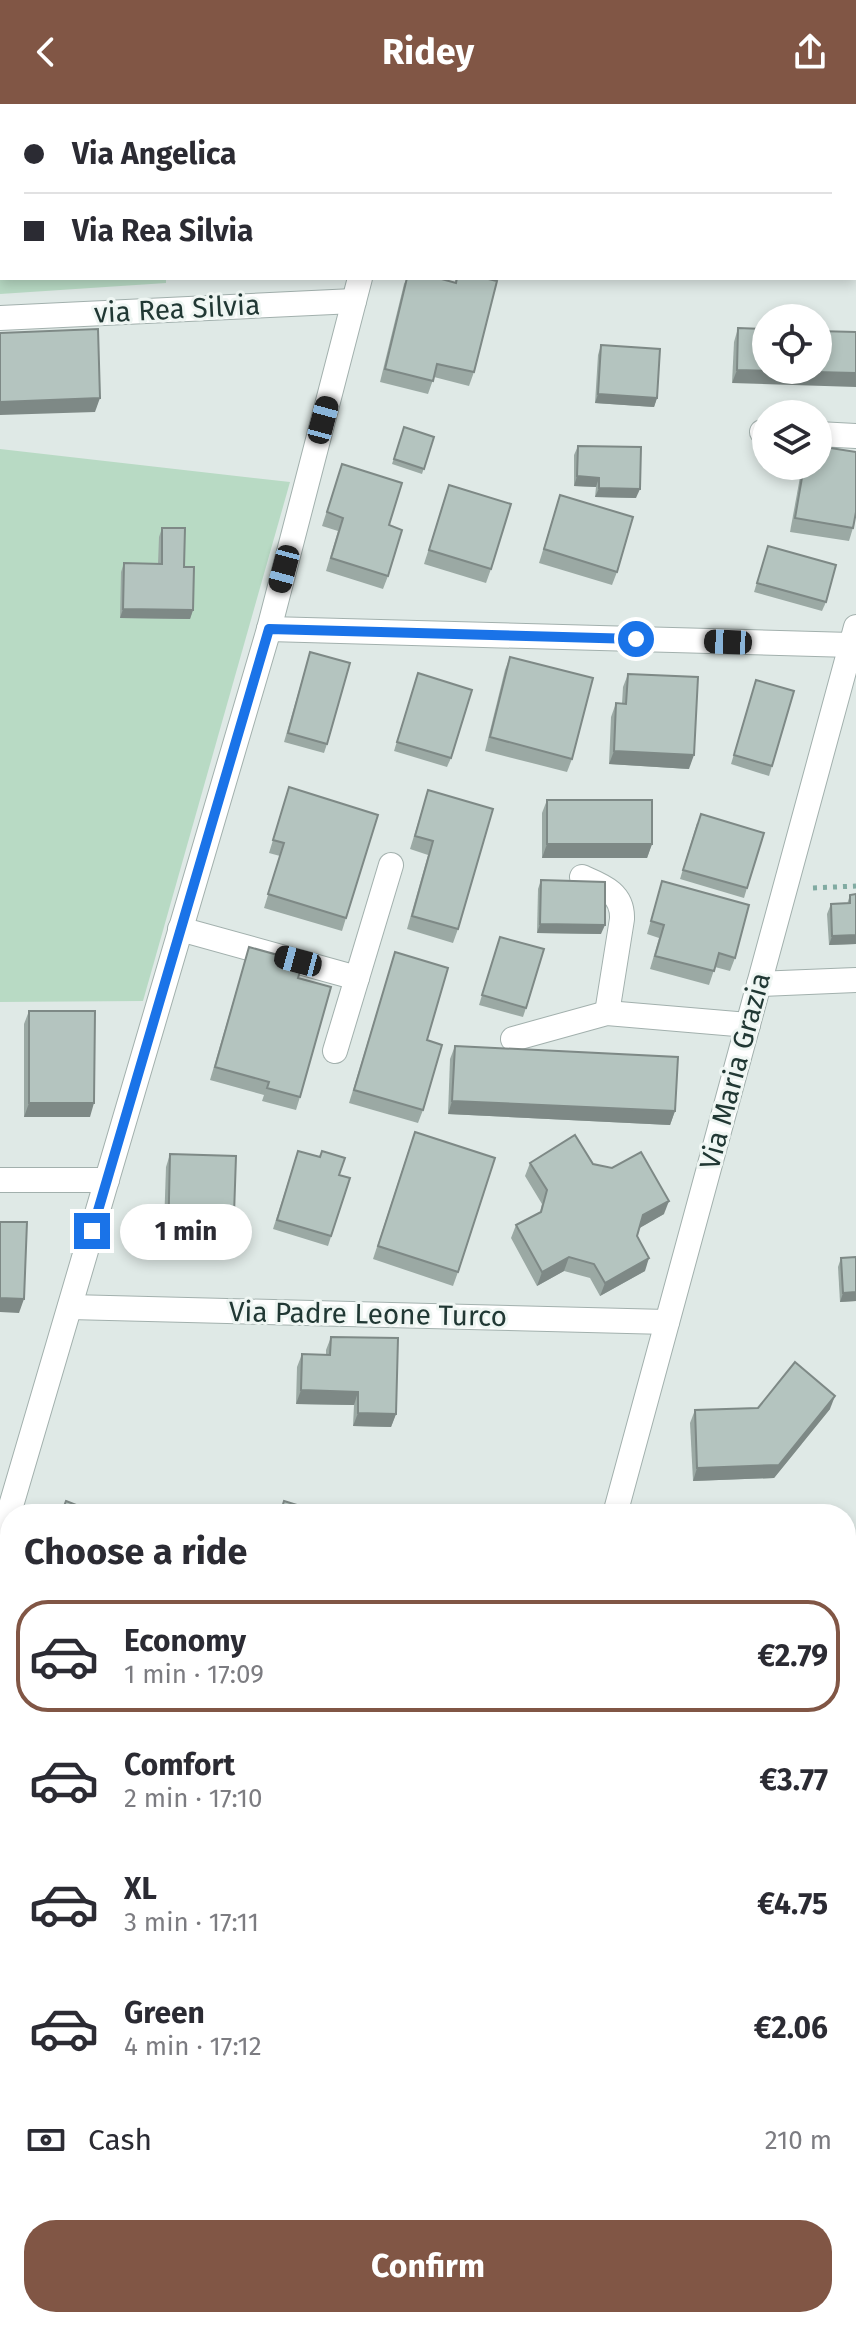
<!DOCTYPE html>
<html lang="en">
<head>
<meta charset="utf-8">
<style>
	:root { --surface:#fff; --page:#f7f7f7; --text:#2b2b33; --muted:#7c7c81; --line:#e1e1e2; --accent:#815645 }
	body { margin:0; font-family:"Fira Sans",sans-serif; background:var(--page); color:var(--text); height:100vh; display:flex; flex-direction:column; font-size:30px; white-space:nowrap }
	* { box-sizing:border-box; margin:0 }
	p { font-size:26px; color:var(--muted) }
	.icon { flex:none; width:44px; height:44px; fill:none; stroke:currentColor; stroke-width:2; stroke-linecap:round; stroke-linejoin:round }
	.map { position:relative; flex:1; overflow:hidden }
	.drawer { position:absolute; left:0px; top:1400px; width:856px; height:824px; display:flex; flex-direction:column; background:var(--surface); border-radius:32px 32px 0 0; box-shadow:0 4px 12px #0003 }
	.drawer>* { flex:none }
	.top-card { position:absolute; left:0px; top:0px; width:856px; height:176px; box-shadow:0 4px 12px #0003; display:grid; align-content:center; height:176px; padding:0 24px; background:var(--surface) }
	.tools { position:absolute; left:752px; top:200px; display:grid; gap:16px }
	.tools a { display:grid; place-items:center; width:80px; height:80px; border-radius:50%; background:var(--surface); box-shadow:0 4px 12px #0003; font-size:40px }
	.end { position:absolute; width:36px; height:36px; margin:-18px; border:10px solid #1a73e8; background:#fff; box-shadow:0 0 0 4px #fff }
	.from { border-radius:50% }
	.bubble { position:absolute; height:56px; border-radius:28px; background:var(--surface); box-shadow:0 4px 12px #0003; font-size:26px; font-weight:700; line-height:56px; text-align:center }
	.car { position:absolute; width:24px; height:48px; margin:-24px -12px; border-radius:10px; box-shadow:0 0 6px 2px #0007; background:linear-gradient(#222 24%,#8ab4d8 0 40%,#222 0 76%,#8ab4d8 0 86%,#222 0) }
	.top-card b { display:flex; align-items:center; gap:28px; height:76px; font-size:30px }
	.top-card b+b { border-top:2px solid var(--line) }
	.top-card i { width:20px; height:20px; background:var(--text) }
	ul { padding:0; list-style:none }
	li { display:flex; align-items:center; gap:24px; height:112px; margin:0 16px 12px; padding:0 8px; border:4px solid transparent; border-radius:32px }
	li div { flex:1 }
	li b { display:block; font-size:30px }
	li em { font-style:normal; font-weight:700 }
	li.current { border-color:var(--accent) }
	li>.icon { width:72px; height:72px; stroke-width:1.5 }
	h2 { padding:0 24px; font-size:36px; line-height:96px }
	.pay { display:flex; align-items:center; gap:20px; height:88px; padding:0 24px; font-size:30px }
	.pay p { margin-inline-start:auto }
	.primary-button { display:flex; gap:16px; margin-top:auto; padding:16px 24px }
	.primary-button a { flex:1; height:92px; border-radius:32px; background:var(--accent); color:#fff; font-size:32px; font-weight:700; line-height:92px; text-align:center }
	header { display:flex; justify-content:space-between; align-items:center; height:104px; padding:0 24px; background:var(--accent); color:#fff; font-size:36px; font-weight:700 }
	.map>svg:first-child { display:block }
	.green { fill:#b8dac4 }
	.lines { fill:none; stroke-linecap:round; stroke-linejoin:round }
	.street-casing { stroke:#a2b0ad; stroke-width:26 }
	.path { stroke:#81aba2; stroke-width:5; stroke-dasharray:4 6; stroke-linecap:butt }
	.street { stroke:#fff; stroke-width:24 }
	.wall { fill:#9ba9a4 }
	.shaded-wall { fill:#7e8986 }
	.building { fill:#b4c4bf; stroke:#7e8986; stroke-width:2 }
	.route { stroke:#1a73e8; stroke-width:10 }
	.labels { text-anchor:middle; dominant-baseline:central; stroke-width:6; stroke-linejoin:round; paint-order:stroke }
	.street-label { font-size:28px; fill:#213834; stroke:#eff6f3 }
</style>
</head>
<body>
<header><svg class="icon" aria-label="back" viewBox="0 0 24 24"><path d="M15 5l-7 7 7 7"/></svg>Ridey<svg class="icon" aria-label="share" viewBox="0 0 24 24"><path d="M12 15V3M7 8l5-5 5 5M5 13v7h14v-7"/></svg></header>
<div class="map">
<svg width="856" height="2224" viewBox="0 0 856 2224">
	<rect width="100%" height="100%" fill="#dfe9e6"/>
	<!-- green -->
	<g class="green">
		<path d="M0,38h2v136h164v5l-166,11z"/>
		<path d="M0,345l290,33 -147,519 -143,1z"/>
		<path d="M0,1727h10v348l-10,-1z"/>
	</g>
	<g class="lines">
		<!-- street casing -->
		<g class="street-casing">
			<g id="street">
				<path d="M383,2l22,-1"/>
				<path d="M0,25h2"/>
				<path d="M0,214l354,-17"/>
				<path d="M762,328l4,1"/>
				<path d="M818,330l38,2"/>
				<path d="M269,525l582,16"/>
				<path d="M582,773c21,9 41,16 40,42l-15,94"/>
				<path d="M180,825l177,49"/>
				<path d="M759,880l97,-4"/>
				<path d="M513,935l94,-26 141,12"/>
				<path d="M335,947l56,-186"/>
				<path d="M0,1076h107"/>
				<path d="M70,1203l597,15"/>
				<path d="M615,1410l241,-887"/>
				<path d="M0,1439l269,-914 91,-351"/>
				<path d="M0,1556h10"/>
				<path d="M846,1561l7,-1"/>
				<path d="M379,2224l3,-10"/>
			</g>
		</g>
		<!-- path -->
		<path class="path" d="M813,784l43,-2"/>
		<!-- street -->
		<use href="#street" class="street"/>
	</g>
	<!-- wall -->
	<g class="wall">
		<path d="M407,174l48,4 1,-4h28l-10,94 -5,14 -35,-9 -6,17 -48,-12 24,-98z"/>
		<path d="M738,224l28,1 -34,54 2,-41z"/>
		<path d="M601,241l56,53 -3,9 -59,-4 3,-48z"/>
		<path d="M404,323l30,10 -12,37 -30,-10z"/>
		<path d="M578,342l58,52 -41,-1 1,-10 -22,-1v-31z"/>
		<path d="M342,360l47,61 -1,51 -5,13 -57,-18 12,-40 -16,-5z"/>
		<path d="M802,362h16l35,62 -4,13 -59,-9z"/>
		<path d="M449,381l42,84 -5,14 -62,-19z"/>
		<path d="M560,391l57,77 -5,13 -73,-22z"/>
		<path d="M162,424l31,82 -3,9 -70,-1 1,-46 3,-9 34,1 1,-27z"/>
		<path d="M768,442l58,56 -4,9 -68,-19z"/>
		<path d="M310,548l17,92 -3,9 -40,-11z"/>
		<path d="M510,553l62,102 -5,13 -82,-21 20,-81z"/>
		<path d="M628,570l61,95 -80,-5 2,-47 5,-14 6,1 1,-17z"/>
		<path d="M756,576l16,86 -3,10 -38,-12z"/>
		<path d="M415,578l36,76 -4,9 -53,-16z"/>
		<path d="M289,683l57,131 -4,13 -78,-23 16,-52 -11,-3z"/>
		<path d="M428,686l30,139 -5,14 -46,-14 21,-74 -18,-6z"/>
		<path d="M547,696l105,44 -5,14h-105v-45z"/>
		<path d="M697,719l50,65 -3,10 -64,-19z"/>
		<path d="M541,776l60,54 -64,-1 1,-44z"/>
		<path d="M662,777l73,77 -5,13 -15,-4 -6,18 -59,-16 9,-31 -12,-4z"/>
		<path d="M856,790v50l-27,1 -2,-31 4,-10h16l3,-9z"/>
		<path d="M497,842l29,62 -3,9 -44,-12z"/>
		<path d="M249,843l49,31 2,119 -4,13 -34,-9 2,-6 -54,-15z"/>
		<path d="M395,848l32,88 -4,70 -5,13 -69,-20z"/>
		<path d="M29,907l61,106h-66v-93z"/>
		<path d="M455,942l220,65 -5,14 -222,-11 2,-55z"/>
		<path d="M410,1042l48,126 -5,14 -80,-27z"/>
		<path d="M170,1050l63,90 -5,13 -65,-2 3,-88z"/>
		<path d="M295,1056l55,18 -22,68 -55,-17z"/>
		<path d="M530,1059l63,1 71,50 -25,14 -2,8 8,35 -45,25 -10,-18 -26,-7 -27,15 -26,-48 5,-13 24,-13 2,-8 -17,-28z"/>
		<path d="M856,1153v44l-16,1 -2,-35 3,-9z"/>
		<path d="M331,1233l65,77 -5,13 -38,-1 1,-21 -58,-1 1,-37 5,-13 24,1v-5z"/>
		<path d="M830,1305l-56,69 -81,3 -3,-58 5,-13z"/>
		<path d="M10,1574v110h-4l1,-102z"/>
		<path d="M114,2214h47l-3,10h-17z"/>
		<path d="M253,2214h20l-3,6z"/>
		<path d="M482,2214h53l-4,10h-52z"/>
		<path d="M621,2214h36v3l-3,7h-33z"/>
	</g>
	<!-- shaded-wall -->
	<g class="shaded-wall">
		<path d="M737,266l119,3v14l-124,-4z"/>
		<path d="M598,290l59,4 -3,9 -59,-4z"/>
		<path d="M100,294l-5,14 -95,3v-13z"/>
		<path d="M577,372l22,2 -3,9 -22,-1z"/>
		<path d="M599,384l41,1 -4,9 -41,-1z"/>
		<path d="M123,505l70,1 -3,9 -70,-1z"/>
		<path d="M614,647l80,4 -5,14 -80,-5z"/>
		<path d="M547,740h105l-5,14h-105z"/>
		<path d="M540,820l65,1 -4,9 -64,-1z"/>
		<path d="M856,831v9l-27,1 3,-9z"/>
		<path d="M452,997l223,10 -5,14 -222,-11z"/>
		<path d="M29,999h65l-4,14h-66z"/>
		<path d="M669,1097l-5,13 -26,15 5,-14z"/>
		<path d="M168,1138l65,2 -5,13 -65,-2z"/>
		<path d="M569,1153l-5,14 -27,15 5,-14z"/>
		<path d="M649,1154l-4,13 -45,25 5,-13z"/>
		<path d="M856,1188v9l-16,1 3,-9z"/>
		<path d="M0,1194l24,1 -5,14 -19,-1z"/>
		<path d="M301,1286l57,2 -4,13 -58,-1z"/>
		<path d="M835,1292l-5,13 -56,69 -81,3 4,-13z"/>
		<path d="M358,1309l38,1 -5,13 -38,-1z"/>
		<path d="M10,1672v12h-4z"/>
		<path d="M657,2217l-3,7h-31l2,-6z"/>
	</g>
	<!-- building -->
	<g class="building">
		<path d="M449,0h65v2h-66z"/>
		<rect x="544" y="0" width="63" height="2"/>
		<path d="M690,0h24l7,2h-32z"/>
		<path d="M726,0h24l6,2h-31z"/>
		<path d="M407,174h31l18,5 1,-5h27l13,3 -23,91 -37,-8 -4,17 -48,-12z"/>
		<path d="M738,224l28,1v41h52v-39l38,1v41l-119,-3z"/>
		<path d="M98,225l2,69 -100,4v-69z"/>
		<path d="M601,241l59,4 -3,49 -59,-4z"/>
		<path d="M404,323l30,10 -10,32 -30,-10z"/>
		<path d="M578,342l63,1 -1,42 -41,-1v-10l-22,-2z"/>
		<path d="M818,342l38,6v60l-3,16 -58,-10 9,-52h14z"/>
		<path d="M342,360l60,19 -13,42 13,5 -14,46 -57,-18 12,-40 -16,-6z"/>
		<path d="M449,381l62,19 -20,65 -62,-19z"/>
		<path d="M560,391l73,22 -16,55 -73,-23z"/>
		<path d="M162,424h23l-1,39h10l-1,43 -70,-1 1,-46 38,1z"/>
		<path d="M768,442l68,19 -10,37 -69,-19z"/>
		<path d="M310,548l40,11 -23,81 -39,-11z"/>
		<path d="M510,553l83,21 -21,81 -82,-22z"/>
		<path d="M418,569l54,17 -21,68 -54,-16z"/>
		<path d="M628,570l70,3 -4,78 -80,-4 2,-48 10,1z"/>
		<path d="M756,576l38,11 -22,75 -38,-11z"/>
		<path d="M289,683l89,28 -32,103 -78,-24 16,-51 -11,-3z"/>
		<path d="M428,686l65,19 -35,120 -46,-13 21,-75 -18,-5z"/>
		<rect x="547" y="696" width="105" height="44"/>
		<path d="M701,710l63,19 -17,55 -64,-18z"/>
		<path d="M541,776l64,2v43l-65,-1z"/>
		<path d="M662,777l87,24 -14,53 -16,-5 -5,18 -59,-15 9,-31 -13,-4z"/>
		<path d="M856,790v41l-24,1 -1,-32 19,-1v-8z"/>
		<path d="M500,833l44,12 -18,59 -44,-13z"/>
		<path d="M249,843l54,15 -5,16 33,9 -31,110 -33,-9 2,-6 -54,-15z"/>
		<path d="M395,848l53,16 -21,72 15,5 -19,65 -69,-20z"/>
		<path d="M29,907h66l-1,92h-65z"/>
		<path d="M455,942l223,11 -3,54 -223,-10z"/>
		<path d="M415,1028l80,26 -37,114 -80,-26z"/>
		<path d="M575,1031l18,29 19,4 29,-16 28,49 -26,14 -6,21 12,22 -44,25 -11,-19 -25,-7 -27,15 -26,-47 25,-13 6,-22 -17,-27z"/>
		<path d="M298,1047l22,6 2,-6 23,7 -6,17 11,3 -19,58 -54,-16z"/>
		<path d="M170,1050l66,2 -3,88 -65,-2z"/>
		<path d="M0,1118h27l-3,77 -24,-1z"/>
		<path d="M856,1153v35l-13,1 -2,-35z"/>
		<path d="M331,1233l67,1 -2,76 -38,-1v-21l-57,-2 1,-36 28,1z"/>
		<path d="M795,1258l40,34 -56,69 -82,3 -2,-58 63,-2z"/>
		<path d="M66,1397l33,13h-38z"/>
		<path d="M284,1397l42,13h-46z"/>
		<path d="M488,2214h47l-4,10h-11z"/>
		<path d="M625,2214h32v3l-32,1z"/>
	</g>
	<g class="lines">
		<!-- route -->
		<path class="route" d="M92,1127l177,-602 367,10"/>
	</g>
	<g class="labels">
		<!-- street labels -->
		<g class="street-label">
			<text transform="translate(177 205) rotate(-3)">via Rea Silvia</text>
			<text transform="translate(735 967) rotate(-75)">Via Maria Grazia</text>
			<text transform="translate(368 1210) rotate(1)">Via Padre Leone Turco</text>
		</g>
	</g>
</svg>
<div class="tools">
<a><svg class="icon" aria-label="locate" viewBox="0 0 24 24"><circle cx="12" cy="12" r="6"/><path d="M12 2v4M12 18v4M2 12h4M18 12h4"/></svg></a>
<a><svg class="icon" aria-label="layers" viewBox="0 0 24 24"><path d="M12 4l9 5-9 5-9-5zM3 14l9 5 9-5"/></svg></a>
</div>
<i class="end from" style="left:636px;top:535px"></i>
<i class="end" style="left:92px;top:1127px"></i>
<div class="bubble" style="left:120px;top:1100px;width:132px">1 min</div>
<i class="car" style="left:323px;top:316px;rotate:15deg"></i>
<i class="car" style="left:284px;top:465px;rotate:195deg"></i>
<i class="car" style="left:728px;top:538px;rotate:272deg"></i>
<i class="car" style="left:298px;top:857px;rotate:285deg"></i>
<div class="top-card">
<b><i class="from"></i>Via Angelica</b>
<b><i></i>Via Rea Silvia</b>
</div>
<section class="drawer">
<h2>Choose a ride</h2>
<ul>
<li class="current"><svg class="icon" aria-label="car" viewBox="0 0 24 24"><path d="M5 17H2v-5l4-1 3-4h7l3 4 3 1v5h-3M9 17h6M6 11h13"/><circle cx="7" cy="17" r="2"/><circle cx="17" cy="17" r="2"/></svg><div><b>Economy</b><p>1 min · 17:09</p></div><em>€2.79</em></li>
<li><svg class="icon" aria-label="car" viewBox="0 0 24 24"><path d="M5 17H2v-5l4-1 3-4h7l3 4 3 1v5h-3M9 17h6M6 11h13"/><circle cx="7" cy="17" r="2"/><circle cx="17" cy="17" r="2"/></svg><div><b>Comfort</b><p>2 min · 17:10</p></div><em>€3.77</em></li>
<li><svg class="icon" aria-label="car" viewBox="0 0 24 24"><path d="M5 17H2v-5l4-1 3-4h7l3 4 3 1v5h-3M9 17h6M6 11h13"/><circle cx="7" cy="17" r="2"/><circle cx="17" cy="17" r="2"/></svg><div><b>XL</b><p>3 min · 17:11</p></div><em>€4.75</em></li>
<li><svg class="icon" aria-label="car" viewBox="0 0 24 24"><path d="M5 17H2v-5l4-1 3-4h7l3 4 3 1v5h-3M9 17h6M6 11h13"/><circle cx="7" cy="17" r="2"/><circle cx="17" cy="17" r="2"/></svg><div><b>Green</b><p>4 min · 17:12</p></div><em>€2.06</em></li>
</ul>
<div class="pay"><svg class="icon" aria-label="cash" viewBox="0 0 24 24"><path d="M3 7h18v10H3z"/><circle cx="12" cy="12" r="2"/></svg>Cash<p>210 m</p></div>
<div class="primary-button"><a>Confirm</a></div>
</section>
</div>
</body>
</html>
